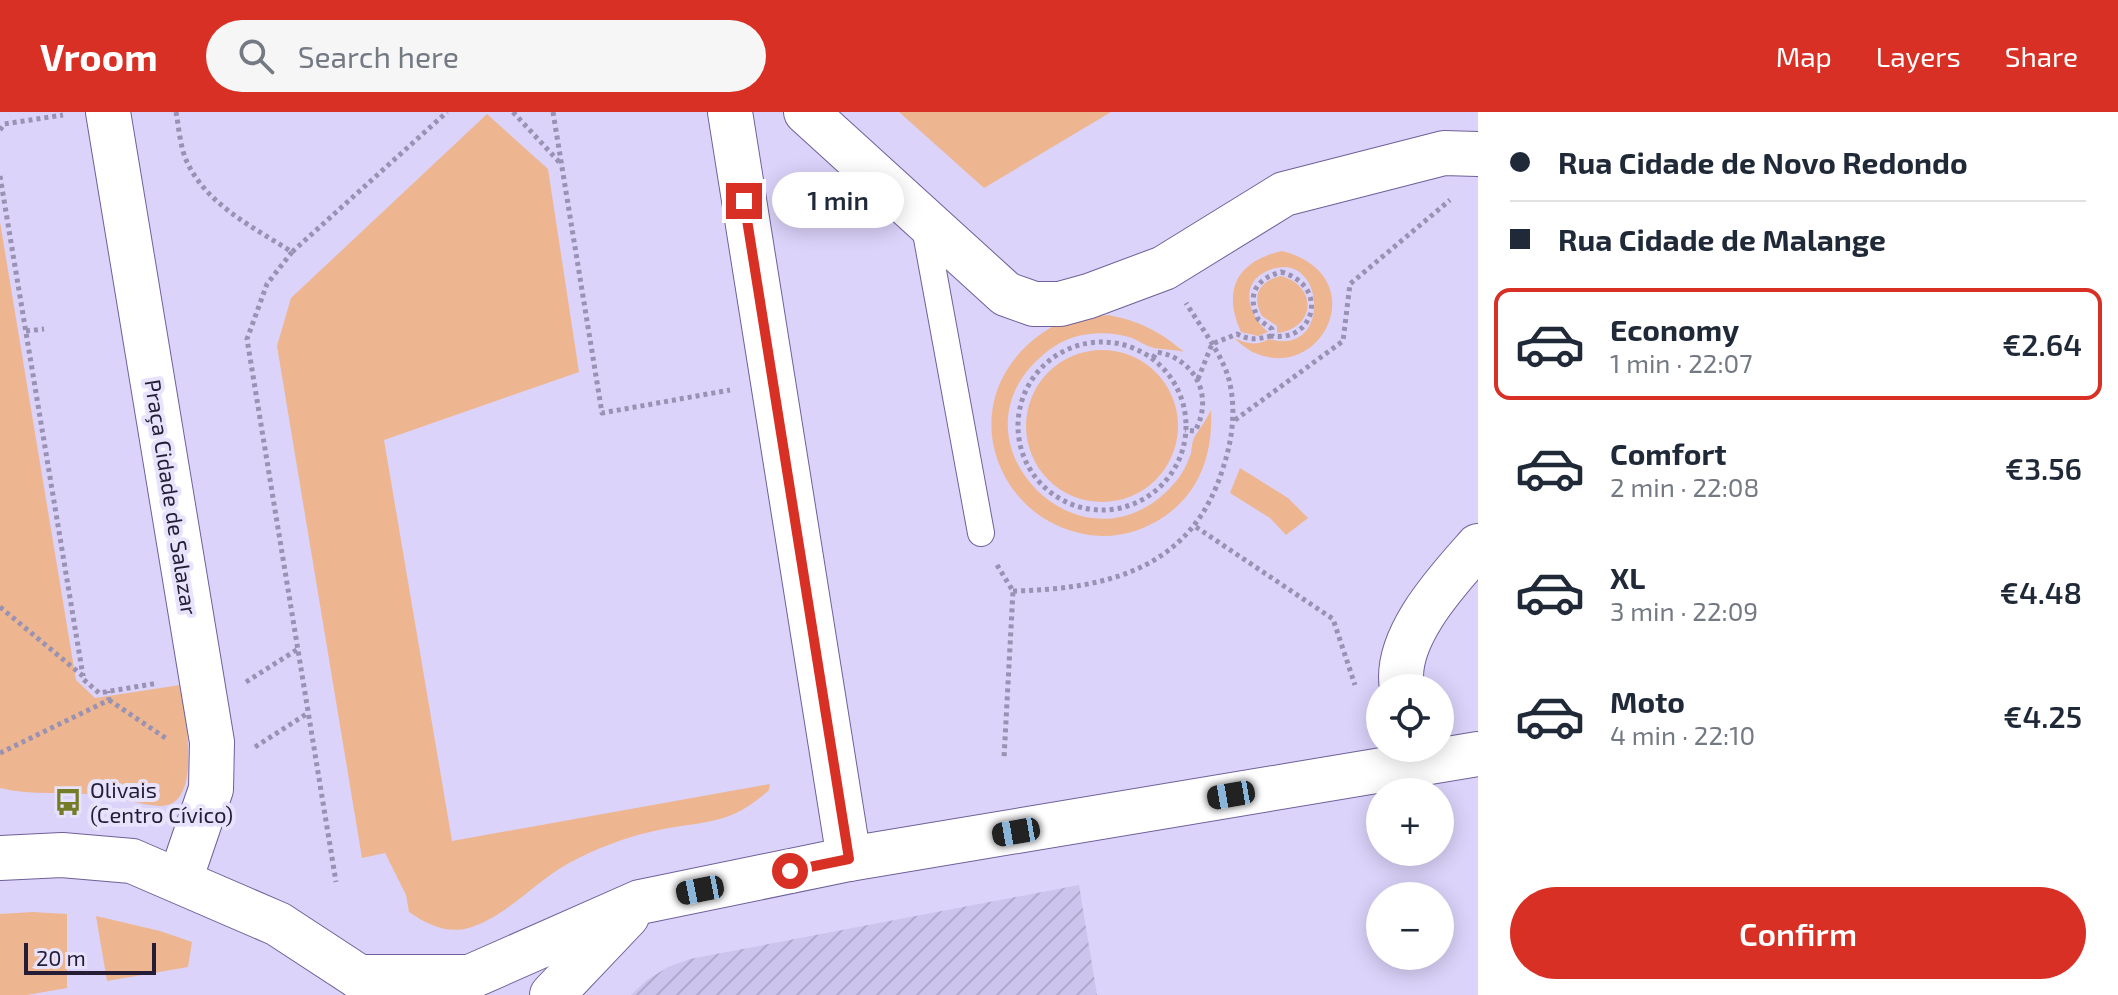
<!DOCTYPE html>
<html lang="en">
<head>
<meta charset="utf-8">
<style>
	:root { --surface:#fff; --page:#f6f6f7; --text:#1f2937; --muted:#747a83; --line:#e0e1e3; --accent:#d93025 }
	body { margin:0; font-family:"Exo 2",sans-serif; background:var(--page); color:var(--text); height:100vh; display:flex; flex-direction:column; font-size:30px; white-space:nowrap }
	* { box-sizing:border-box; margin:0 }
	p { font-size:26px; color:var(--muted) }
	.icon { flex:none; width:44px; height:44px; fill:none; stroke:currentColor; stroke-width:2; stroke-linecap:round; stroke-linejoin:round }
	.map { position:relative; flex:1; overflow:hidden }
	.drawer { display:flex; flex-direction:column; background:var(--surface); width:640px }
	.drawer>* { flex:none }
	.guide { display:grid; align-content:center; height:176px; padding:0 32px; background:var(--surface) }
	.buttons { position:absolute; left:1366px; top:562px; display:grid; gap:16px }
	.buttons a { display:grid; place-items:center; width:88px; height:88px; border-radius:50%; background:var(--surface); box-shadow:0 4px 20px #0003; font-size:40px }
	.scale { position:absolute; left:24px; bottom:20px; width:132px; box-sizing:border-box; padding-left:8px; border:4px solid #241d35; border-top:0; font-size:22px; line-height:28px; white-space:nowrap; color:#241d35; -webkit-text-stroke:6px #e8e3fd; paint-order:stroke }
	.end { position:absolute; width:36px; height:36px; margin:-18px; border:10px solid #d93025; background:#fff; box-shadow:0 0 0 4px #fff }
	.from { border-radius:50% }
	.bubble { position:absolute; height:56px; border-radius:28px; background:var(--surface); box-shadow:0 4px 20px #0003; font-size:26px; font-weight:600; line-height:56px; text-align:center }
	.car { position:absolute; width:24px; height:48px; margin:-24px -12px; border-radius:10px; box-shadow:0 0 6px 2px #0007; background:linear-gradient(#222 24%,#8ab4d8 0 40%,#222 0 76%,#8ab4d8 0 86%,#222 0) }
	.guide b { display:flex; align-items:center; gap:28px; height:76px; font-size:30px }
	.guide b+b { border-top:2px solid var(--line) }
	.guide i { width:20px; height:20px; background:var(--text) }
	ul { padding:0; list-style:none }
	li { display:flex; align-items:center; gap:24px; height:112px; margin:0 16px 12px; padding:0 16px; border:4px solid transparent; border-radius:16px }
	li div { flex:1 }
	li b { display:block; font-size:30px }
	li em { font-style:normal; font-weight:600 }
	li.active { border-color:var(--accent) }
	li>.icon { width:72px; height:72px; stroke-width:1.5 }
	.cta { display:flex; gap:16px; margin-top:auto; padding:16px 32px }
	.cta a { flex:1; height:92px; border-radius:48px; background:var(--accent); color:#fff; font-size:32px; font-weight:600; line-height:92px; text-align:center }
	header { display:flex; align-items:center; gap:48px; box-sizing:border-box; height:112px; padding:0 40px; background:var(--accent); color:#fff }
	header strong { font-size:38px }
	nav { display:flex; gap:44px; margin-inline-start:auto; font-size:28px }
	.search { width:560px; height:72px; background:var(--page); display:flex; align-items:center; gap:20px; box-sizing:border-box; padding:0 28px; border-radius:44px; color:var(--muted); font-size:30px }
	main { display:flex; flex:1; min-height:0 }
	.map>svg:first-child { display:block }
	.industrial { fill:url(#industrial-furrows) }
	.grass { fill:#edb691 }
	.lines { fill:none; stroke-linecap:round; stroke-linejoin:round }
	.service-casing { stroke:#6f6099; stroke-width:28 }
	.minor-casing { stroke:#6f6099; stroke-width:46 }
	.path { stroke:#9992b3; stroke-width:5; stroke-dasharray:4 4; stroke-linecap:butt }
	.service { stroke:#fff; stroke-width:26 }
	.minor { stroke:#fff; stroke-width:44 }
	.route { stroke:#d93025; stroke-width:10 }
	.labels { text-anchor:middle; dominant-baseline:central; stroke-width:8; stroke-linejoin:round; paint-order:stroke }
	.street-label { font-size:22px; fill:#241d35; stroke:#e8e3fd }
	.poi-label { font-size:22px; fill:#241d35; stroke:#e8e3fd; text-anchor:start }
</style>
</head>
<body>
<header>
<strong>Vroom</strong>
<div class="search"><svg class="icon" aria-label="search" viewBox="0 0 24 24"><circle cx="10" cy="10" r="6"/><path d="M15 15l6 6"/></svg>Search here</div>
<nav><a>Map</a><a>Layers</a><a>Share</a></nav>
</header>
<main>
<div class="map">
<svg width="1478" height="883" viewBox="0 0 1478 883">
	<defs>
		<pattern id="industrial-furrows" width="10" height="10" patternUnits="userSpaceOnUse" patternTransform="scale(2)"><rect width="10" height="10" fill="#cdc4ed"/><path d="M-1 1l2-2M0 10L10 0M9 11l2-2" fill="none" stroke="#b0a8cc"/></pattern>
	</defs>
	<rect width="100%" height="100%" fill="#dbd3fa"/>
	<!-- industrial -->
	<path class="industrial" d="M1079,773l18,110h-466l16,-15 21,-13 22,-8z"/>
	<!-- grass -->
	<g class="grass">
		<path d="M899,0h212l-127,76z"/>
		<path d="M487,2l61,55 31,203 -195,68 68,401 318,-57 -1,6c-43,39 -68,29 -119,42 -27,6 -57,18 -81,31 -33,18 -61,52 -97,64 -24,8 -44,-2 -63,-15l-3,-17 -21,-42 -23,5 -85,-512 14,-48z"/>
		<path d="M0,110l76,458 19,18 85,-13c4,26 25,122 -20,121 -20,-1 -41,-9 -61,-11 -33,-4 -67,1 -99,-7z"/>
		<path d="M1282,139c93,24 41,132 -27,102 -8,-3 -15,-10 -21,-15 14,6 22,8 35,1 65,19 56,-94 -2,-68 -29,13 -18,45 1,61l-10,4 -17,-4c-19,-42 -4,-71 41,-81z"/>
		<path d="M1281,164c37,10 35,52 -4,57v-7l-15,-10c-11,-20 -3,-35 19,-40z"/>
		<path d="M1108,203c31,6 52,16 76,37 -10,-3 -20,-2 -30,-4 -8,-2 -15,-7 -22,-10 -15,-5 -33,-6 -49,-3 -23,4 -40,18 -55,35 -72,88 65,213 149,110 6,-7 11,-18 14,-27 1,-6 1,-12 4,-17 6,-9 11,-16 16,-26 2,42 -10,81 -46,106 -23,16 -52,24 -81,18 -81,-15 -123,-112 -67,-178 10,-12 23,-23 37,-30 18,-7 35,-9 54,-11z"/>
		<circle cx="1102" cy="314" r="76"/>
		<path d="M1240,356l48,30 20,20 -22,17 -16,-17 -40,-25z"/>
		<path d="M32,800l35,2v74l-40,7h-27v-81z"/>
		<path d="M96,804l64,15 32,11 -4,25 -81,14z"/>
	</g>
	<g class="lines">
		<!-- service casing -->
		<g class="service-casing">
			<path id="service" d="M924,110l57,311"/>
		</g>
		<!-- minor casing -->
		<g class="minor-casing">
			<g id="minor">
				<path d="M108,0l104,630 -1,47 -31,91"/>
				<path d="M730,0l119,747"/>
				<path d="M806,0l200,182 28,10h26l29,-8 75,-28 120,-74 160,-41 34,1"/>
				<path d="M1402,576c-9,-50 46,-108 76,-142"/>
				<path d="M0,746l62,-3 70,6 146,63 81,53 21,18"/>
				<path d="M359,865h111l170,-75 209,-43 629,-105"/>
				<path d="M552,883l75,-79"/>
			</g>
		</g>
		<!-- path -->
		<g class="path">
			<path d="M176,0c3,16 4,35 11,50 20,43 66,65 105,90l155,-140"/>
			<path d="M513,0l49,53"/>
			<path d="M553,0l49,301 128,-23"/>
			<path d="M0,18l4,-6 59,-9"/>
			<path d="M0,64l83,500"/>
			<path d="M292,140l-25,32 -20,55 89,543"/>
			<path d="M1281,160c48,13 35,70 -9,64v-7l-14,-10c-11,-24 -3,-40 23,-47z"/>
			<path d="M26,219l18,-2"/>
			<circle cx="1102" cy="314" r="84"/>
			<path d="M1153,246l4,-6c39,7 57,45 38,79l-10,-1"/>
			<path d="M1198,267l14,-35 25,-10c14,7 20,5 34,2"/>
			<path d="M1235,308l108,-79 7,-57 100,-84"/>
			<path d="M1196,415l137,92 22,66"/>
			<path d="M997,453l16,26 -9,167"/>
			<path d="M1013,479c95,-2 179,-22 210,-123 9,-27 13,-56 7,-84 -5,-26 -30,-58 -44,-81"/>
			<path d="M0,495l83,69v3l16,14 59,-10"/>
			<path d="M246,570l52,-33"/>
			<path d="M109,588l58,39"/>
			<path d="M255,635l53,-34"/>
			<path d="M0,641l109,-53 -1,-9"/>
		</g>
		<!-- service -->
		<use href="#service" class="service"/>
		<!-- minor -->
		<use href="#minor" class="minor"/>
	</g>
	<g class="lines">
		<!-- route -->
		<path class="route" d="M744,89l105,658 -59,12"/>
	</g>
	<!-- icons -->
	<defs>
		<g id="bus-bare" transform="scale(2.16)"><path d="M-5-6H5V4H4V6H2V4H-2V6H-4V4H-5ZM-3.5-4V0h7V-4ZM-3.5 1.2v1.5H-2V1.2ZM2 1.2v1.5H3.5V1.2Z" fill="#747c28" stroke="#e8e3fd" stroke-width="2.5" paint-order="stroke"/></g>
	</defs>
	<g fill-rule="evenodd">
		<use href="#bus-bare" x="68" y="690"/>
	</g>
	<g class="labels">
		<!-- street labels -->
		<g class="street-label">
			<text transform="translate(172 385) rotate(81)">Praça Cidade de Salazar</text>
		</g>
		<!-- poi labels -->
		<g class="poi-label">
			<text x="90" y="677">Olivais<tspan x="90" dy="25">(Centro Cívico)</tspan></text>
		</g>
	</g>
</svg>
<div class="buttons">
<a><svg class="icon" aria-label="locate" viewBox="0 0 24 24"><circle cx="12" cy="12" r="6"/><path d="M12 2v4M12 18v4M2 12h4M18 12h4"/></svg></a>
<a>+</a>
<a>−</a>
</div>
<div class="scale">20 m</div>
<i class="end from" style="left:790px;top:759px"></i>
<i class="end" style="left:744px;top:89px"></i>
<div class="bubble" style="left:772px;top:60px;width:132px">1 min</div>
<i class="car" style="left:1231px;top:683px;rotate:260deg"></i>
<i class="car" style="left:1016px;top:720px;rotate:260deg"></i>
<i class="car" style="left:700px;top:778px;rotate:259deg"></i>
</div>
<section class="drawer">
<div class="guide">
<b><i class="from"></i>Rua Cidade de Novo Redondo</b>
<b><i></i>Rua Cidade de Malange</b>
</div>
<ul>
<li class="active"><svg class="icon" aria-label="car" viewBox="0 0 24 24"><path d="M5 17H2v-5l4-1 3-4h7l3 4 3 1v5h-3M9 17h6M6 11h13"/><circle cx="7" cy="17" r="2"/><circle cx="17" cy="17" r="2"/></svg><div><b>Economy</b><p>1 min · 22:07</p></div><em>€2.64</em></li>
<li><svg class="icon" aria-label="car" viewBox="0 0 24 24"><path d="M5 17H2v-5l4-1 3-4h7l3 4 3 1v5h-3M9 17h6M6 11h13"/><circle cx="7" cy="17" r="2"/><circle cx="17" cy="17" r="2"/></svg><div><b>Comfort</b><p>2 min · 22:08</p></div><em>€3.56</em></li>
<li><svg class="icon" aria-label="car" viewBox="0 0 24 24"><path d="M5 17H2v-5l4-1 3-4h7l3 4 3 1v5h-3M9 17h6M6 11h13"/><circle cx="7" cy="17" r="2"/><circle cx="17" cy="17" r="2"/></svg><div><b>XL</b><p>3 min · 22:09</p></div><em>€4.48</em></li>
<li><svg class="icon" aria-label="car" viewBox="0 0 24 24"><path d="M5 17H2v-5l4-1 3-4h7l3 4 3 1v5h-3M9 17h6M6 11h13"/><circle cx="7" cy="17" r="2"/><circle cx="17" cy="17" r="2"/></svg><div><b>Moto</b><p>4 min · 22:10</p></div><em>€4.25</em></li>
</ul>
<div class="cta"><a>Confirm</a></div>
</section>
</main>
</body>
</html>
